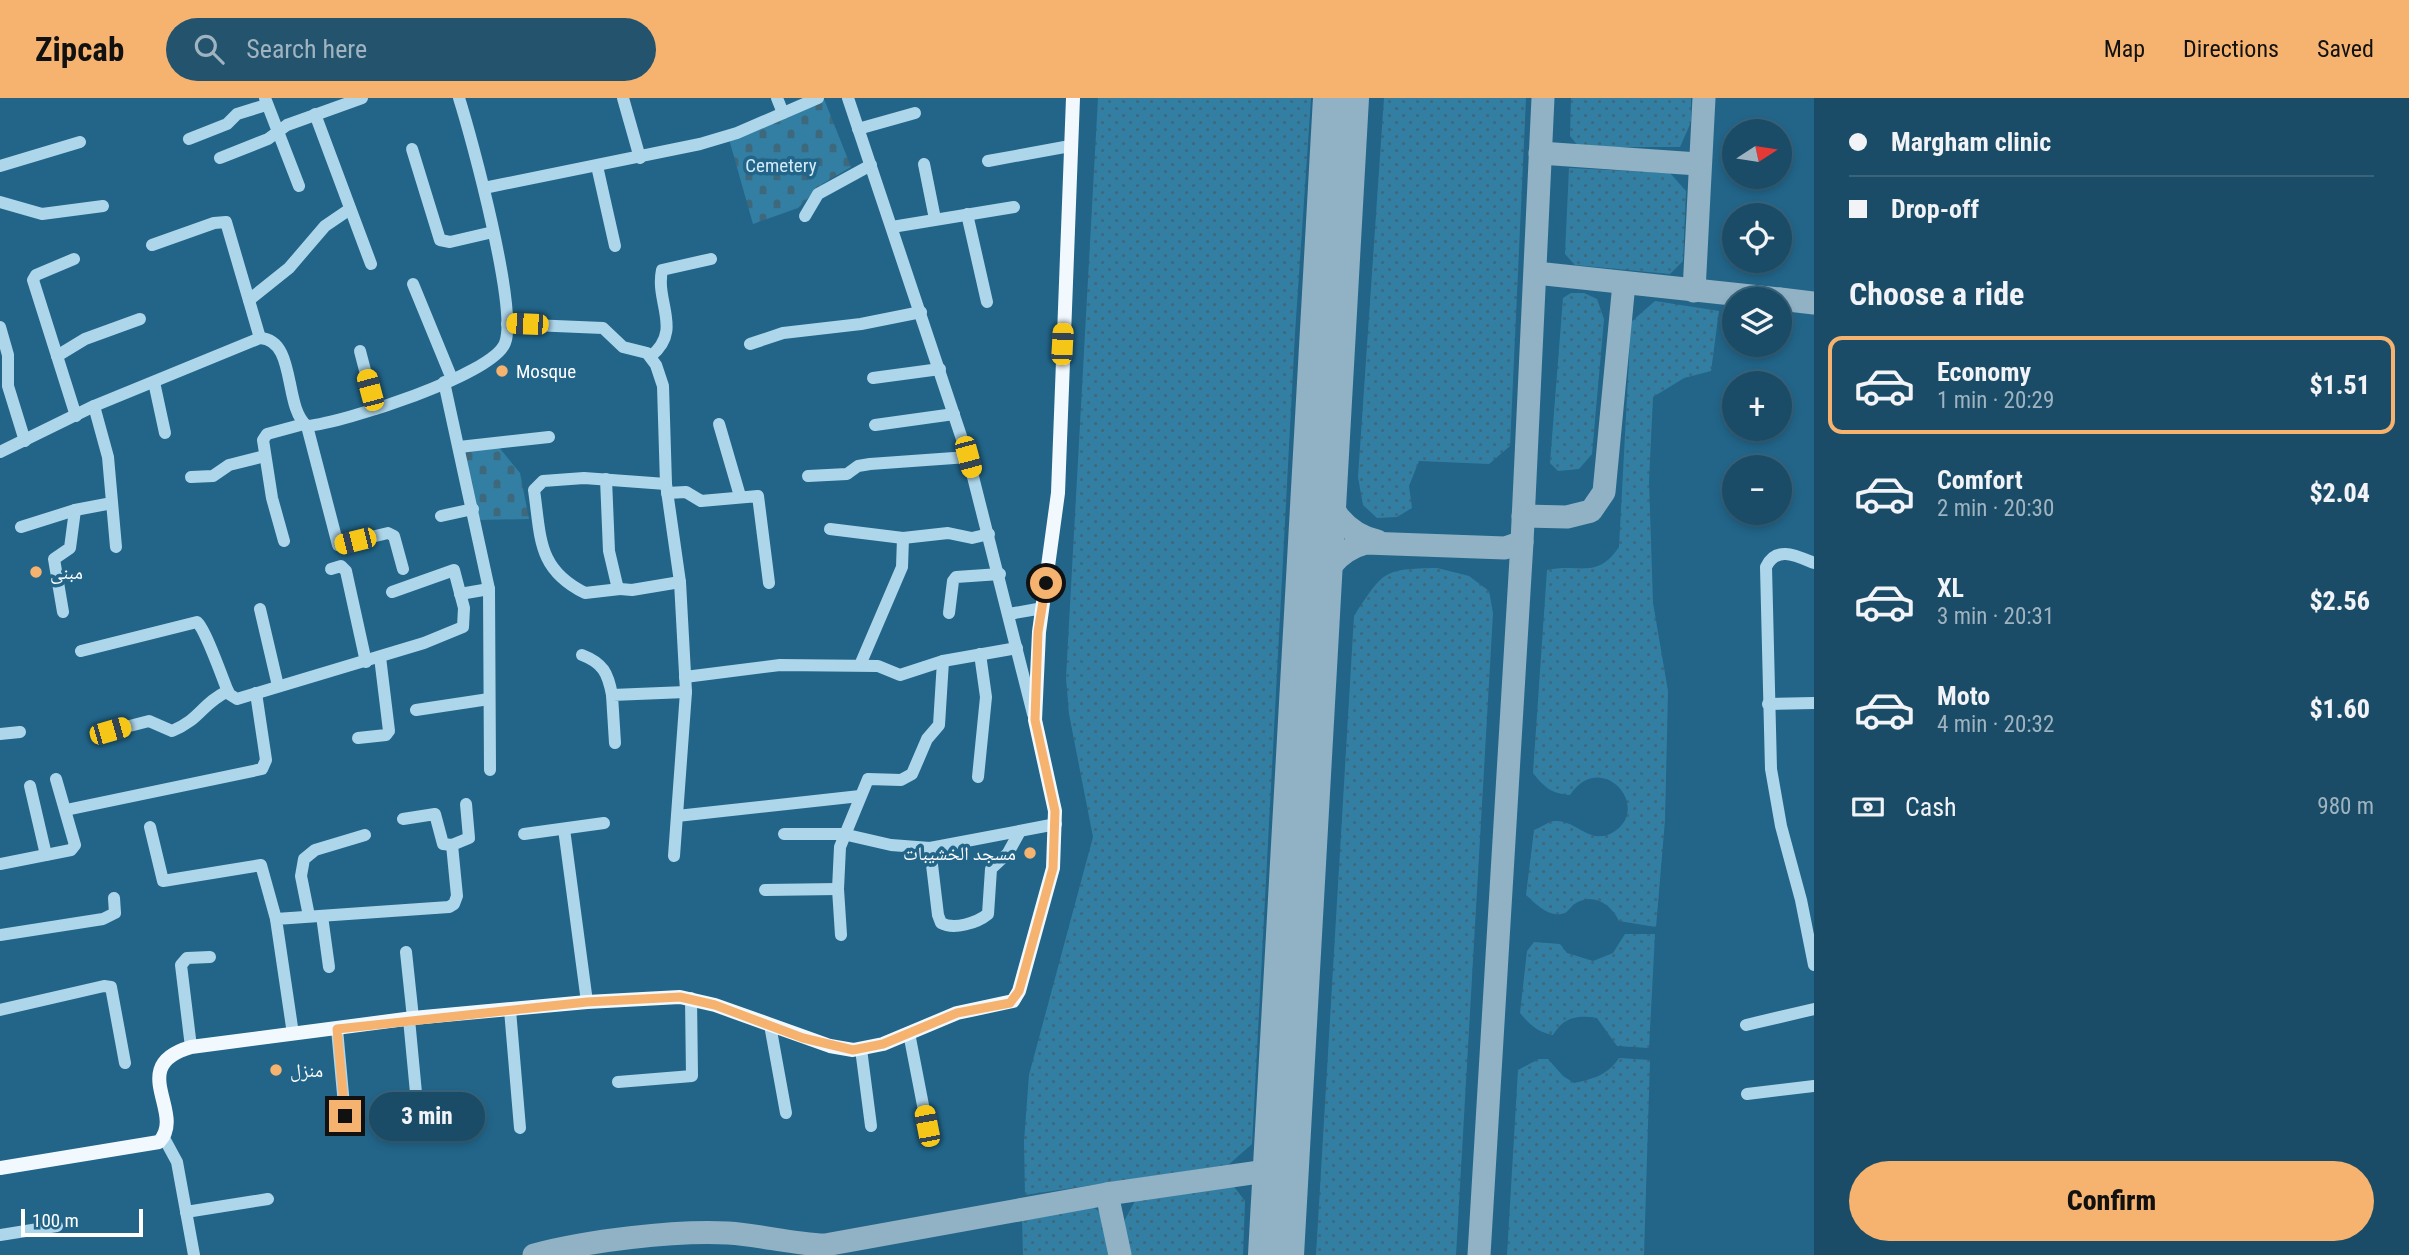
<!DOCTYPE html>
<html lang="en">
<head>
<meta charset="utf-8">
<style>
	:root { --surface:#1a4c67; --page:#23536d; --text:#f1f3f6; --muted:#9fb4c0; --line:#38637b; --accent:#f6b370 }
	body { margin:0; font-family:"Roboto Condensed","Noto Naskh Arabic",sans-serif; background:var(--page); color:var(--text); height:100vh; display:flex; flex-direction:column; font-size:26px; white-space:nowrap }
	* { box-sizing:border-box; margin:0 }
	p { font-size:23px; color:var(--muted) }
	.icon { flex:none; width:38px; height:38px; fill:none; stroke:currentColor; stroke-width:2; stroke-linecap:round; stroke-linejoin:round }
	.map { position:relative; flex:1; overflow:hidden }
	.side { display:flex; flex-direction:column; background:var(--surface); width:595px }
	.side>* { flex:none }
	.top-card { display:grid; align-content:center; height:154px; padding:0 35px; background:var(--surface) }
	.needle { width:46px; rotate:78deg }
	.controls { position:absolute; left:1722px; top:21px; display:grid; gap:14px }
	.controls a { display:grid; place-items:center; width:70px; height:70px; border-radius:50%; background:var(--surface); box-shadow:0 4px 10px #0003,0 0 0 2px var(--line); font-size:35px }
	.scale { position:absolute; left:21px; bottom:18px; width:122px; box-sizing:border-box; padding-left:7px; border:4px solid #fff; border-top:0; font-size:19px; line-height:24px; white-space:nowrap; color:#fff; -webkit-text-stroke:5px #226589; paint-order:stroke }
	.end { position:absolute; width:32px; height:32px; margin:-16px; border:9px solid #f6b370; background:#111; box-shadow:0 0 0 4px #111 }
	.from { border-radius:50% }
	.bubble { position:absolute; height:49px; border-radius:24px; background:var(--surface); box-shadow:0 4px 10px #0003,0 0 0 2px var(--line); font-size:23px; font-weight:800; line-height:49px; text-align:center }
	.car { position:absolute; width:21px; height:42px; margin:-21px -10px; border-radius:9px; box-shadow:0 0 5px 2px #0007; background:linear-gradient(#f5c518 24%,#345 0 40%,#f5c518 0 76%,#345 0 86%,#f5c518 0) }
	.top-card b { display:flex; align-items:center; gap:24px; height:66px; font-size:26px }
	.top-card b+b { border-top:2px solid var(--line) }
	.top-card i { width:18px; height:18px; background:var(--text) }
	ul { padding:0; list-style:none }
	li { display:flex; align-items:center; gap:21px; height:98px; margin:0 14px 10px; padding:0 21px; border:4px solid transparent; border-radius:14px }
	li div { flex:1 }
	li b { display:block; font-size:26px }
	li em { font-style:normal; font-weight:800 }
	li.selected { border-color:var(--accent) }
	li>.icon { width:63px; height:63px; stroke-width:1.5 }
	h2 { padding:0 35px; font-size:32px; line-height:84px }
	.pay { display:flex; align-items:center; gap:18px; height:77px; padding:0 35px; font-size:26px }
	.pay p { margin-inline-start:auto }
	.cta { display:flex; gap:14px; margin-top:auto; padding:14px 35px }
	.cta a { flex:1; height:80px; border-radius:42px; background:var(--accent); color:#111; font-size:28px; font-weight:800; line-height:80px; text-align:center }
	header { display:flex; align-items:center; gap:42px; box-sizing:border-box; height:98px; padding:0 35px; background:var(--accent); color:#111 }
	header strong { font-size:33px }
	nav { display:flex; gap:38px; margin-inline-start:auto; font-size:24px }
	.search { width:490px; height:63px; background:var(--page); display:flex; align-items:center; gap:18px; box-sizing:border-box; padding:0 24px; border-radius:38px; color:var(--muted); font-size:26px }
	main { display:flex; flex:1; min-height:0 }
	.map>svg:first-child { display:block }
	.grass { fill:url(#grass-dots) }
	.cemetery { fill:url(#cemetery-stones) }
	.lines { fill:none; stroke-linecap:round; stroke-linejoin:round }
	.taxiway { stroke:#90b2c4; stroke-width:23 }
	.runway { stroke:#90b2c4; stroke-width:56 }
	.minor { stroke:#aed6ea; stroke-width:12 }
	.major { stroke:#f2f9fe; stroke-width:14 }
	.route { stroke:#f6b370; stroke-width:9 }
	.poi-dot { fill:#f6b370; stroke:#226589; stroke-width:2.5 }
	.labels { text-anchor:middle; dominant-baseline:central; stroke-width:7; stroke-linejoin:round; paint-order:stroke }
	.park-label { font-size:19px; fill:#d3ebf8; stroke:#226589 }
	.poi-label { font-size:19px; fill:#fff; stroke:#226589; text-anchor:start }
</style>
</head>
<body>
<header>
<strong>Zipcab</strong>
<div class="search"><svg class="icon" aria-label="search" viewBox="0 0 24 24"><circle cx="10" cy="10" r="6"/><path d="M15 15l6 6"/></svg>Search here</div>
<nav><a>Map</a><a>Directions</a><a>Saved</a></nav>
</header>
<main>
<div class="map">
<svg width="1814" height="1157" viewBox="0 0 1814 1157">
	<defs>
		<pattern id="grass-dots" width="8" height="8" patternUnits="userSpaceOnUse" patternTransform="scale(1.75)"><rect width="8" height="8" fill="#337fa4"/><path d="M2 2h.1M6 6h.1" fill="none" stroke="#3e687c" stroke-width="1.8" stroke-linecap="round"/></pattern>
		<pattern id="cemetery-stones" width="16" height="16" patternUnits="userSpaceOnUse" patternTransform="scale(1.75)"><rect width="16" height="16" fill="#337fa4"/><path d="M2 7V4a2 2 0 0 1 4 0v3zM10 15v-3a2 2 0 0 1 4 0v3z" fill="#3e687c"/></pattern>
	</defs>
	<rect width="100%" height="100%" fill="#226589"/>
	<!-- grass -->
	<g class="grass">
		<path d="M1098,0h213l-16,235 -43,811 -24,21 -203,30 -1,-54 5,-66 64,-238 -24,-123 -3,-36z"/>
		<path d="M1384,0h142l-16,348 -21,18 -70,-3 -10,25 3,22 -15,9 -20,1 -14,-13 -5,-28z"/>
		<path d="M1571,0h120v24l-11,25h-101l-9,-11z"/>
		<path d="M1569,70l101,5 16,18 -3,70 -13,13 -95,-9 -10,-11z"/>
		<path d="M1571,195h13l13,6 7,20 -12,135 -13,15 -21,2 -8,-8 13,-165z"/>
		<path d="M1655,203l64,10 -8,60 -27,7 -31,19 -4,84 4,122 15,88 -3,129 -9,107 -37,-6c-8,-18 -28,-30 -46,-16 -1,1 -7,8 -8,8 -15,6 -29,-9 -39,-18l8,-65c6,-2 14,-8 20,-9 23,-2 37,27 61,10 37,-26 -15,-82 -45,-36 -18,-1 -26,-8 -37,-22l14,-203c33,-7 50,10 72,-23l12,-225z"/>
		<path d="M1437,470l32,8 20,15 4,22 -37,642h-140l38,-639c30,-45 28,-47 83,-48z"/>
		<path d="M1625,836h30l-6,114 -32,-2 -20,-28c-20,-3 -33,-1 -44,17 -15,-3 -23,-10 -33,-22l7,-62 7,-9 26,2 7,9 26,8 20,-8z"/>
		<path d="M1619,960l31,2 -6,195h-137l11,-185 21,-11h9l15,17 11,7c19,-4 34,-8 45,-25z"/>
		<path d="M1224,1084l11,6 10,13 -2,54h-115l-6,-30 13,-24 10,-5z"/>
		<path d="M1083,1107c26,2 26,29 31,50h-91l-1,-38z"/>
	</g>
	<!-- cemetery -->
	<g class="cemetery">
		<path d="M824,1l27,68 -29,17 -24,24 -45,16 -24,-85z"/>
		<path d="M497,347l23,28 9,46 -52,1 -14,-71z"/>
	</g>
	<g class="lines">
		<!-- taxiway -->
		<g class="taxiway">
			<path d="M1540,55l158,11"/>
			<path d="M1536,175l243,26"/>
			<path d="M1694,193l10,-193"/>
			<path d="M1780,201l34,4"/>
			<path d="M1320,379c9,32 24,56 57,64"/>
			<path d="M1523,418l44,1 24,-6 13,-19 20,-209"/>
			<path d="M1313,501c11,-26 23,-48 53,-56l139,5 17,-6"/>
			<path d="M1107,1096l13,61"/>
			<path d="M534,1157c52,-14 141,-25 194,-22 32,2 64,11 97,12l282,-51 173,-25"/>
			<path d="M1479,1157l43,-713 21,-444"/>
		</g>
		<!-- runway -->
		<path class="runway" d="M1276,1157l65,-1157"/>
		<!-- minor -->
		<g class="minor">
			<path d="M265,0l34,88"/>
			<path d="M623,0l17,60"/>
			<path d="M777,0l6,15"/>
			<path d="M848,0l120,359 65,257"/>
			<path d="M315,16l56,150"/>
			<path d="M858,31l57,-16"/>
			<path d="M189,41l38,-15 10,-10 29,-9"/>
			<path d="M412,51l28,91 10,2 43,-10"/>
			<path d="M220,60l48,-19 19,-14 75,-27"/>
			<path d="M988,63l82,-15"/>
			<path d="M924,66l11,55"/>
			<path d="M0,68l80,-24"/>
			<path d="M597,68l18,80"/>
			<path d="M484,90l216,-44 37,-11 81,-35"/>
			<path d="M0,104l42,12 61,-8"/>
			<path d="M967,116l20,88"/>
			<path d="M805,118l13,-22 53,-29"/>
			<path d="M892,129l122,-20"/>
			<path d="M152,147l62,-22 12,-1 34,116"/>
			<path d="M74,161l-38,16 -3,5 43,136"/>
			<path d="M413,186l39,95"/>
			<path d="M249,202l40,-32 36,-42 25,-17"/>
			<path d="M507,226l96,4 20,19 24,6 9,12 7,21 3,98 14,98 6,110 -12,164"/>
			<path d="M0,229l8,28v31l17,55"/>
			<path d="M750,246l33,-11 78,-9 60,-12"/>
			<path d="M360,253l15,58"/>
			<path d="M57,258l28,-17 55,-20"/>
			<path d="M651,258c32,-26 4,-53 11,-86l49,-11"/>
			<path d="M873,280l67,-9"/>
			<path d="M154,284l11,51"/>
			<path d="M444,284l45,207 1,181"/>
			<path d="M94,308l14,51 8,90"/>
			<path d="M719,326l21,72"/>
			<path d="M875,327l79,-11"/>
			<path d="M307,328c36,-3 186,-51 198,-83 13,-34 -33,-204 -46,-245"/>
			<path d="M459,349l90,-10"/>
			<path d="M0,354l94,-46 166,-68c37,2 23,69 47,88l31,119 50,-12 6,3 9,33"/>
			<path d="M808,378l39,-2 11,-8 12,-2 98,-7"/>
			<path d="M191,379l22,-1 16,-11 36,-9"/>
			<path d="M606,381l3,72 8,34 3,4 12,1 48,-8"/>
			<path d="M667,395l19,-1 15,9 57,-5 11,87"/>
			<path d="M441,418l32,-7"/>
			<path d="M21,429l54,-17 37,-7"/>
			<path d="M830,431l73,9 45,-5 24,5 17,-4"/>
			<path d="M284,443l-12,-43 -9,-58 4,-6 37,-10"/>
			<path d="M1814,465c-17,-7 -38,-18 -48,4l5,202 10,57 20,74 13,65"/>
			<path d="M331,471l10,-3 5,5 20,91"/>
			<path d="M620,491l-35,4c-48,-24 -44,-55 -51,-103l9,-9 41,-3 82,6"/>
			<path d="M460,496l29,-5"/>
			<path d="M260,511l18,77"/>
			<path d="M63,514l-9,-53 16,-11 5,-38"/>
			<path d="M949,515l4,-32 3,-4 44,-3"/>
			<path d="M1009,516l34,-6"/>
			<path d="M81,553l116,-29c9,8 26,58 32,72l8,5 187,-56 39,-16 1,-19 -10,-38 -62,22"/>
			<path d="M582,557c21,8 26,18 30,40"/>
			<path d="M860,567l42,-98 1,-29"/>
			<path d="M685,579l95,-12 98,1 22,9 43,-14 74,-13"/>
			<path d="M1768,606l46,-1"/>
			<path d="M416,612l73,-11"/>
			<path d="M110,633l39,-10 23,10c29,-12 29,-27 56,-40"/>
			<path d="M0,636l20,-2"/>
			<path d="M358,640l28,-3 3,-4 -9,-74"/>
			<path d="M615,645l-3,-48 74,-3"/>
			<path d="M978,679l8,-80 -6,-43"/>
			<path d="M30,688l16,69"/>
			<path d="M66,712l196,-41 4,-9 -10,-67"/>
			<path d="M677,718l183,-20"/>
			<path d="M403,721l32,-5 8,30 9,1 17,-7 -3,-34"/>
			<path d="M150,729l13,54 98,-16 15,54"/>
			<path d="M564,731l23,173"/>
			<path d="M524,736l80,-11"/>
			<path d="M784,736h59l48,11 39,3 126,-24"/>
			<path d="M930,750l8,67 3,8c13,7 36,0 47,-9l3,-45 17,-16 11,-20"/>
			<path d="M0,766l71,-14 4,-5 -19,-66"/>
			<path d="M765,792l73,-1"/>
			<path d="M309,818l-8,-40 3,-17 11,-9 50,-15"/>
			<path d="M322,818l7,51"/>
			<path d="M0,837l103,-16 12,-6 -1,-15"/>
			<path d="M841,837l-3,-46 2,-42 28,-68 33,1 11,-6 15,-35 12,-14 4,-64"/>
			<path d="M406,854l7,66"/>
			<path d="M0,912l104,-24 7,1 14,76"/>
			<path d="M510,912l10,118"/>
			<path d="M409,921l9,95"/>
			<path d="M770,927l16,88"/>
			<path d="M1746,927l68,-16"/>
			<path d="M337,931l8,87"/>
			<path d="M909,935l18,93"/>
			<path d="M293,936l-17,-115 173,-12 5,-3 3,-8 -5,-51"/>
			<path d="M191,949l-10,-82 6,-7 23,-1"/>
			<path d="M861,951l10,77"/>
			<path d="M618,984l74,-6 -1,-78"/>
			<path d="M1747,996l67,-8"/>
			<path d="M164,1040l13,24 17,93"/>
			<path d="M186,1114l82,-13"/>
			<path d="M0,1137l57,-9"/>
		</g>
		<!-- major -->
		<path class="major" d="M0,1070l159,-26c28,-29 -34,-76 32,-95l222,-29 174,-16 93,-5 35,8 115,41 23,4 30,-6 74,-31 56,-12 6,-10 34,-123 2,-57 -20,-91 4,-88 19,-139 15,-395"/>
	</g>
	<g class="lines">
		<!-- route -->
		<path class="route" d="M345,1018l-8,-87 250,-27 93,-5 35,8 88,33 50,12 30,-6 74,-31 53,-10 9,-12 34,-123 2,-57 -20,-91 3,-88 8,-49"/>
	</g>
	<!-- markers -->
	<g class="poi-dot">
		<circle cx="502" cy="273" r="7"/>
		<circle cx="36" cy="474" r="7"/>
		<circle cx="1030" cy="755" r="7"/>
		<circle cx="276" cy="972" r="7"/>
	</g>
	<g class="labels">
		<!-- park labels -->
		<g class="park-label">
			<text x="781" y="67">Cemetery</text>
		</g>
		<!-- poi labels -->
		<g class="poi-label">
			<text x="516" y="273">Mosque</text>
			<text x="50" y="474">مبنى</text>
			<text x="1016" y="755" text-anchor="end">مسجد الخشيبات</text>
			<text x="290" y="972">منزل</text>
		</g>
	</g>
</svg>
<div class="controls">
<a><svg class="needle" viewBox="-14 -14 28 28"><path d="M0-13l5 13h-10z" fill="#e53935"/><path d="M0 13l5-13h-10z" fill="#9fb4c0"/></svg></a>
<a><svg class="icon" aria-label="locate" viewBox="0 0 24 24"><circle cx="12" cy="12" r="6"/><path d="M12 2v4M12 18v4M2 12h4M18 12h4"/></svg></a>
<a><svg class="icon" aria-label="layers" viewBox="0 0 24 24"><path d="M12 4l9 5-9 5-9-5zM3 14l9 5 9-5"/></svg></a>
<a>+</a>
<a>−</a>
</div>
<div class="scale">100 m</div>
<i class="end from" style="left:1046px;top:485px"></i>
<i class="end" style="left:345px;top:1018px"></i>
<div class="bubble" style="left:369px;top:994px;width:116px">3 min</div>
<i class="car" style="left:527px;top:226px;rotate:272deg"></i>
<i class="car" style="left:1062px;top:246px;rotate:3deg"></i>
<i class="car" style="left:370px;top:292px;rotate:345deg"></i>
<i class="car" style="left:968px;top:359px;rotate:165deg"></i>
<i class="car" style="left:355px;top:443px;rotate:256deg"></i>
<i class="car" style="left:110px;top:633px;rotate:74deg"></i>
<i class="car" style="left:927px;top:1028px;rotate:349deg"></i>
</div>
<section class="side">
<div class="top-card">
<b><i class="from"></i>Margham clinic</b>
<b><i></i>Drop-off</b>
</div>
<h2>Choose a ride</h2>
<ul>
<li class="selected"><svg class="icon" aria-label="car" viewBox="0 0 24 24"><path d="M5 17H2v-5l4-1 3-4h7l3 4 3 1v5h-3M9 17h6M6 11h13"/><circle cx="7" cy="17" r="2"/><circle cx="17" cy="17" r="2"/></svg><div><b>Economy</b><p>1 min · 20:29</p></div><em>$1.51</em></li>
<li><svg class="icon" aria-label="car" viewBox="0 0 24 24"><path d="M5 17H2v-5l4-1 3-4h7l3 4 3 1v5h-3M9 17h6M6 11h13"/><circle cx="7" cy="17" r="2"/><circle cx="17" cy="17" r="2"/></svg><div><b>Comfort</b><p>2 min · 20:30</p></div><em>$2.04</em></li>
<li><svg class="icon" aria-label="car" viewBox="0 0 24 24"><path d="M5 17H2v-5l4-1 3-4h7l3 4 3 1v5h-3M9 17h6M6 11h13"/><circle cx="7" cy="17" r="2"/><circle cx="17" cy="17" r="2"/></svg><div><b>XL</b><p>3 min · 20:31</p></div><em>$2.56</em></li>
<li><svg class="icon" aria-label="car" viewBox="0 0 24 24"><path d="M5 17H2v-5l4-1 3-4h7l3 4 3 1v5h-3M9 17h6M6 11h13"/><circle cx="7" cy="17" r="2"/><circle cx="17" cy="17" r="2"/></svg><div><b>Moto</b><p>4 min · 20:32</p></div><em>$1.60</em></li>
</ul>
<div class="pay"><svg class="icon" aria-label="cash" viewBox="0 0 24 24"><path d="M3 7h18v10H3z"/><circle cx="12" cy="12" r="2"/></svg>Cash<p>980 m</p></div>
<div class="cta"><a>Confirm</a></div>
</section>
</main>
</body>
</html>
